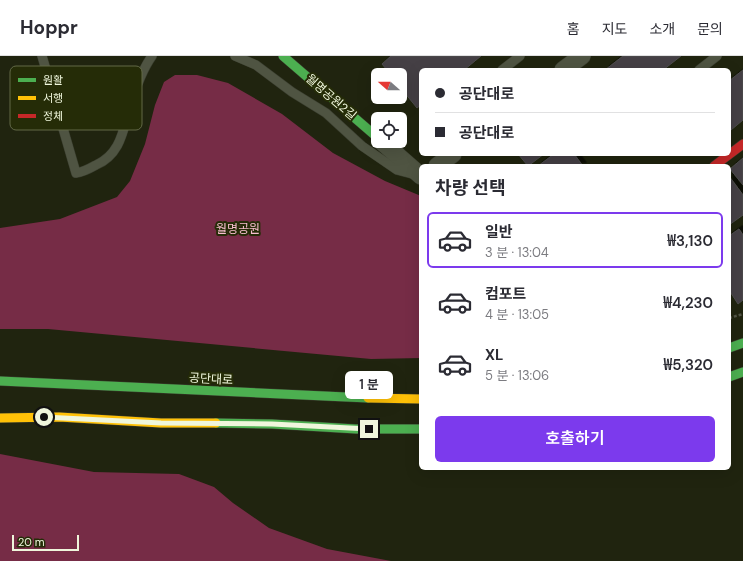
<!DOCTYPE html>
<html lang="ko">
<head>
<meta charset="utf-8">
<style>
	:root { --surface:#fff; --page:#f2f2f3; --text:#2b2b33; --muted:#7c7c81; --line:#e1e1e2; --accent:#7c3aed }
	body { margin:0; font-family:"DM Sans","Noto Sans KR",sans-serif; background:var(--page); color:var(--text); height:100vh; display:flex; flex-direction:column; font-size:15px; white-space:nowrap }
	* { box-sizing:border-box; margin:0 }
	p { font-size:13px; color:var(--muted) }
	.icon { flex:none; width:22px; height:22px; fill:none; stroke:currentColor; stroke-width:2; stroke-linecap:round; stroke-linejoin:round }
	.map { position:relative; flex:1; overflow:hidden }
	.side { position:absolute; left:419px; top:108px; width:312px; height:306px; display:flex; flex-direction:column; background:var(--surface); border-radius:6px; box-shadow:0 4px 16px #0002 }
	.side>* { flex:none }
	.top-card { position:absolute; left:419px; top:12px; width:312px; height:88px; border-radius:6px; box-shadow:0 4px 16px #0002; display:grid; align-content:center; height:88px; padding:0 16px; background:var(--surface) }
	.needle { width:26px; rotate:291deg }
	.fabs { position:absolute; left:371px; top:12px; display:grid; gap:8px }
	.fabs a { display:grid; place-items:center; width:36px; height:36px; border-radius:6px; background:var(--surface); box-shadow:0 4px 16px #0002; font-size:20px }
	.scale { position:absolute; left:12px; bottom:10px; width:67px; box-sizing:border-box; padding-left:4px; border:2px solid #eff6dc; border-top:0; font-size:11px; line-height:14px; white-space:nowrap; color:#eff6dc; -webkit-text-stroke:3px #252c07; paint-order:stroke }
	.end { position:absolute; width:18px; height:18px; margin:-9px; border:5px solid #eff6dc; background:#111; box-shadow:0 0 0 2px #111 }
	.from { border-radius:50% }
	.bubble { position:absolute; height:28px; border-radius:6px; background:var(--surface); box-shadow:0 4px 16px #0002; font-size:13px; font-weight:600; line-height:28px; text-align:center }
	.top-card b { display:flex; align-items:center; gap:14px; height:38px; font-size:15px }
	.top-card b+b { border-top:1px solid var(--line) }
	.top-card i { width:10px; height:10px; background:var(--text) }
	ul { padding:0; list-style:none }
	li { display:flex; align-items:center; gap:12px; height:56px; margin:0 8px 6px; padding:0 8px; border:2px solid transparent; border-radius:6px }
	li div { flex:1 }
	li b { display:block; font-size:15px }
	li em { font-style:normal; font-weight:600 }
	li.current { border-color:var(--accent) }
	li>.icon { width:36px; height:36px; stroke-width:1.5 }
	h2 { padding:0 16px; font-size:18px; line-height:48px }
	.action { display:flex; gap:8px; margin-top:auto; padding:8px 16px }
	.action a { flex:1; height:46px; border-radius:6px; background:var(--accent); color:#fff; font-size:16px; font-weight:600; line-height:46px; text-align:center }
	header { display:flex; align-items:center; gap:24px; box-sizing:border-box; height:56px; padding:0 20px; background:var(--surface); border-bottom:1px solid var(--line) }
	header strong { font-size:19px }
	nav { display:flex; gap:22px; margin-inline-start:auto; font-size:14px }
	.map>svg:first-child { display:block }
	.green { fill:#762c46 }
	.building { fill:#444045; stroke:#4e4d4d; filter:url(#shadow) }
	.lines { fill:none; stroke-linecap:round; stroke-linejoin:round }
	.lane-casing { stroke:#3b3f30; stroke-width:10 }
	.street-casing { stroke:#3b3f30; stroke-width:18 }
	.fast-casing { stroke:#3b3f30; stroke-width:10 }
	.slow-casing { stroke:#3b3f30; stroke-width:10 }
	.jam-casing { stroke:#3b3f30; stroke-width:10 }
	.path { stroke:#525546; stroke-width:2.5; stroke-dasharray:3 2; stroke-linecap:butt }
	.lane { stroke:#4f5442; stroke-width:9 }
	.street { stroke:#4f5442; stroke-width:17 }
	.fast { stroke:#4caf50; stroke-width:9 }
	.slow { stroke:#ffc107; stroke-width:9 }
	.jam { stroke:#c62828; stroke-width:9 }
	.route { stroke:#eff6dc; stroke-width:5 }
	.labels { text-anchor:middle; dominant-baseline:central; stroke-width:4; stroke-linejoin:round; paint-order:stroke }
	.street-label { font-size:12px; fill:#eff6dc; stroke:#252c07 }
	.park-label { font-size:12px; fill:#f7becf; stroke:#252c07 }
	.key { fill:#252c07; stroke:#626947; stroke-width:1 }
	.key-label { font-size:11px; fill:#eff6dc }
</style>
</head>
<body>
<header>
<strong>Hoppr</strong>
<nav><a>홈</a><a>지도</a><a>소개</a><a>문의</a></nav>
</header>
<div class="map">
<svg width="743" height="505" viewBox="0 0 743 505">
	<defs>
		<filter id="shadow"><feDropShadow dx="3.5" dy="-3.5" stdDeviation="0" flood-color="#0009"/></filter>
	</defs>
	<rect width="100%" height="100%" fill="#20240f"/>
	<!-- green -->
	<g class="green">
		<path d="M175,19h22l31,8 54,31 51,39 52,28 36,15v162l-50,1 -323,-30h-48v-101l60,-9 57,-22 13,-16 15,-37 10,-39 9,-23z"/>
		<path d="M0,398l94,18 85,2 35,13 19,16 36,25 58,21 64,12h-391z"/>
	</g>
	<!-- building -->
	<g class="building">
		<path d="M391,0h90l-17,14h-43v35l-4,3 -17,-21v-12h-9l-9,-11z"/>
		<path d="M623,0h58l-18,14h-58z"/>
		<path d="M743,14v50l-12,10 -2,-3v-46z"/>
		<path d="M518,98h26l-16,12z"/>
		<path d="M554,98h20l9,12h-45z"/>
		<path d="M743,102v27l-13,-16z"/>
		<path d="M729,120l14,19v20l-14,10z"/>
		<path d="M739,173l4,6v65l-5,4 -9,-14v-54z"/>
	</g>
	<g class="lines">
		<!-- lane casing -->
		<g class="lane-casing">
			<g id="lane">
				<path d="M42,0l34,117c8,-1 13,-4 20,-8 25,-11 27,-35 34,-58 5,-17 12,-37 22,-51"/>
				<path d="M235,0l21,9 36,27 34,21 36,33 35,24 19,5"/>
				<path d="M502,14l18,-14"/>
				<path d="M699,14l18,-14"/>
			</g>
		</g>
		<!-- street casing -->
		<g class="street-casing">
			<g id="street">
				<path d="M563,14l19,-14"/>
				<path d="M381,85l40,35"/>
				<path d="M437,110l16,-12"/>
			</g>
		</g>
		<!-- fast casing -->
		<g class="fast-casing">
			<g id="fast">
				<path d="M283,0l95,82"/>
				<path d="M729,292l14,-5"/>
				<path d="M729,321l14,-5"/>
				<path d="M0,325l368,17"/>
				<path d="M216,367l56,1 84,5h65"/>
			</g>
		</g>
		<!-- slow casing -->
		<g class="slow-casing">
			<g id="slow">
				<path d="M368,342l53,1"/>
				<path d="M0,362l59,-1 102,6h55"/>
			</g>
		</g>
		<!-- jam casing -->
		<g class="jam-casing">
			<path id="jam" d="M714,110l29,-22"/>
		</g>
		<!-- path -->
		<path class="path" d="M729,262l14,-4"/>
		<!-- lane -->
		<use href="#lane" class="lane"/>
		<!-- street -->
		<use href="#street" class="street"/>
		<!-- fast -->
		<use href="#fast" class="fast"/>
		<!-- slow -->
		<use href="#slow" class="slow"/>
		<!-- jam -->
		<use href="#jam" class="jam"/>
	</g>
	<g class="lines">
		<!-- route -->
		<path class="route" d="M44,361l117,6 111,1 97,5"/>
	</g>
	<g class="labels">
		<!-- street labels -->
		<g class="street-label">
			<text transform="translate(331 41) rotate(41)">월명공원2길</text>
			<text transform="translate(211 323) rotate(3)">공단대로</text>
		</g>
		<!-- park labels -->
		<g class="park-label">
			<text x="238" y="173">월명공원</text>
		</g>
	</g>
	<!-- legend -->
	<rect x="10" y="10" width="132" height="64" rx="6" class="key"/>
	<rect x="18" y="22" width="18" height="4" fill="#4caf50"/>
	<rect x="18" y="40" width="18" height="4" fill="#ffc107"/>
	<rect x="18" y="58" width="18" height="4" fill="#c62828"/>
	<g class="key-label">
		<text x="43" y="28">원활</text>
		<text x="43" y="46">서행</text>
		<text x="43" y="64">정체</text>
	</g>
</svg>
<div class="fabs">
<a><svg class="needle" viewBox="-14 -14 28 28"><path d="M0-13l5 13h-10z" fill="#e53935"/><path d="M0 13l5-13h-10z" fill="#7c7c81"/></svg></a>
<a><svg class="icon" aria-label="locate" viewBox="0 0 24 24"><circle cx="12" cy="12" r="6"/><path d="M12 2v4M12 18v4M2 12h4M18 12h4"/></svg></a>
</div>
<div class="scale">20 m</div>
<i class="end from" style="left:44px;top:361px"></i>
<i class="end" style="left:369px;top:373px"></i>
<div class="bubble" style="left:345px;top:315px;width:48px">1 분</div>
<div class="top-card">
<b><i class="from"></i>공단대로</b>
<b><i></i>공단대로</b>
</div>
<section class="side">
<h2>차량 선택</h2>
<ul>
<li class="current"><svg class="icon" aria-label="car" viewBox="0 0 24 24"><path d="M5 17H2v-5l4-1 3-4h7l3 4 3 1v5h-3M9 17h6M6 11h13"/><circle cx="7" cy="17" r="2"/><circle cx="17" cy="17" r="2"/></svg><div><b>일반</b><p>3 분 · 13:04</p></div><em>₩3,130</em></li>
<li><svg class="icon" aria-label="car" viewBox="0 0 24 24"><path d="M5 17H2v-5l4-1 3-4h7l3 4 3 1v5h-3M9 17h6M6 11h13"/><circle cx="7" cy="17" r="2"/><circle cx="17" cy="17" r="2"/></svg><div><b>컴포트</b><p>4 분 · 13:05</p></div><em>₩4,230</em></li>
<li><svg class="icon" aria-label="car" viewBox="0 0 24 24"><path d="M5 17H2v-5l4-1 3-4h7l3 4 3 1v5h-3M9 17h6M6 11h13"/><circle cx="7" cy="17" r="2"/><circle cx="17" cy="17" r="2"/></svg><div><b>XL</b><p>5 분 · 13:06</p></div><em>₩5,320</em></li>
</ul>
<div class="action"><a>호출하기</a></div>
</section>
</div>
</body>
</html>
